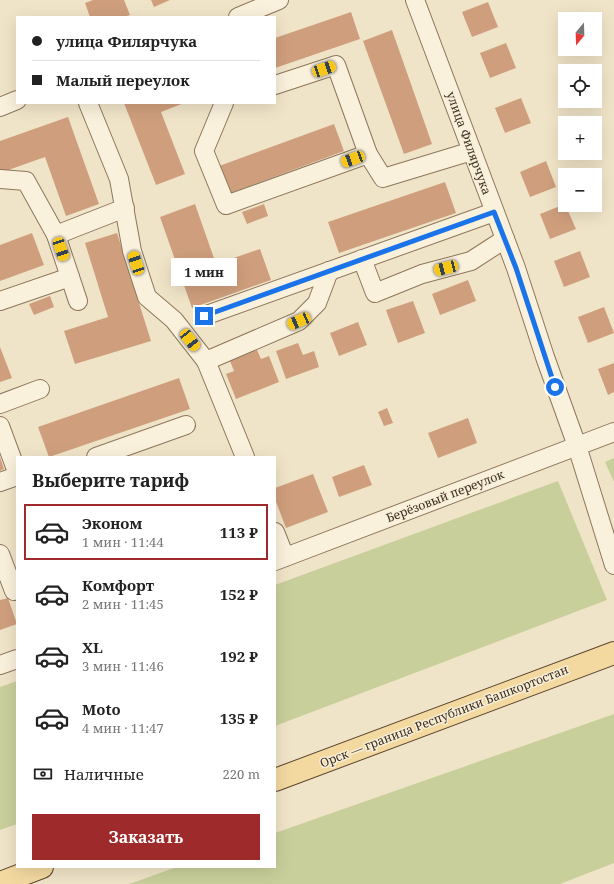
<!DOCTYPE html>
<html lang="ru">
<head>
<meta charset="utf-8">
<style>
	:root { --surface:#fff; --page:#f6f6f6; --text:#222; --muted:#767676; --line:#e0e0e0; --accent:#9e2a2b }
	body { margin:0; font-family:"Noto Serif",serif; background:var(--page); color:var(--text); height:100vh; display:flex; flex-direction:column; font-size:15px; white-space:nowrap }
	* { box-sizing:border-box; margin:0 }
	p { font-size:13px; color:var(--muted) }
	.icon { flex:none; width:22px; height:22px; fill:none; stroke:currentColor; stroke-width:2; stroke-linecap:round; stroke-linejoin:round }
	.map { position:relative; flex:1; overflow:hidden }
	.details { position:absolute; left:16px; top:456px; width:260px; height:412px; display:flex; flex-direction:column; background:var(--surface); border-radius:0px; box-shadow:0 4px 16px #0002 }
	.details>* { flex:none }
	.hud { position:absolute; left:16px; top:16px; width:260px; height:88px; border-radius:0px; box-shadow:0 4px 16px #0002; display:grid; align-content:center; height:88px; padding:0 16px; background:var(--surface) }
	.needle { width:26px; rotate:199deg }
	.tools { position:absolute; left:558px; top:12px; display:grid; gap:8px }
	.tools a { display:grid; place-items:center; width:44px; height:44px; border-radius:0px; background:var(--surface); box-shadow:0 4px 16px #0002; font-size:20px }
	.end { position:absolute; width:18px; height:18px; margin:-9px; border:5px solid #1a73e8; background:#fff; box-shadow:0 0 0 2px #fff }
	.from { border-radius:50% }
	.bubble { position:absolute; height:28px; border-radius:0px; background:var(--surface); box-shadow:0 4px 16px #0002; font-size:13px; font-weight:700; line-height:28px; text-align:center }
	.car { position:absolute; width:12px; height:24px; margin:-12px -6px; border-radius:5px; box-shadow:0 0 3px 1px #0007; background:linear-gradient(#f5c518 24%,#345 0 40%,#f5c518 0 76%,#345 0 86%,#f5c518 0) }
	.hud b { display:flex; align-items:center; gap:14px; height:38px; font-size:15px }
	.hud b+b { border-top:1px solid var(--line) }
	.hud i { width:10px; height:10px; background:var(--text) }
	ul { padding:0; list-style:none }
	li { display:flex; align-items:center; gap:12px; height:56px; margin:0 8px 6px; padding:0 8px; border:2px solid transparent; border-radius:0px }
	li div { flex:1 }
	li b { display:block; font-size:15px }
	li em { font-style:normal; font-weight:700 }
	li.selected { border-color:var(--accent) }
	li>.icon { width:36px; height:36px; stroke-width:1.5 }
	h2 { padding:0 16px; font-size:18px; line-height:48px }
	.pay { display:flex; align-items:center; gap:10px; height:44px; padding:0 16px; font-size:15px }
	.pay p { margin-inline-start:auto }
	.cta { display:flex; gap:8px; margin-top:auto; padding:8px 16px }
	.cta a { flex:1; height:46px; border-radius:0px; background:var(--accent); color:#fff; font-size:16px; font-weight:700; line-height:46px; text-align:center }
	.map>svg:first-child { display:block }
	.green { fill:#c9cf9b }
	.building { fill:#cf9f7d }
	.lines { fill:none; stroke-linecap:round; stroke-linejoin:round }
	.minor-casing { stroke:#8d765c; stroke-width:20 }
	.major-casing { stroke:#5b4430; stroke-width:24 }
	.minor { stroke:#faf1dc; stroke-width:18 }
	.major { stroke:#f3d9a0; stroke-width:22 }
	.route { stroke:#1a73e8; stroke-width:5 }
	.labels { text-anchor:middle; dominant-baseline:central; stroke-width:3; stroke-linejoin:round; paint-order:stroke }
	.street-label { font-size:12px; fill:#3d2e20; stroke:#f7eed8 }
</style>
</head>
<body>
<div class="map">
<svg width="614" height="884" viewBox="0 0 614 884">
	<rect width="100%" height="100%" fill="#f0e4c8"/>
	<!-- green -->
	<g class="green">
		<path d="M614,458v24l-9,-20z"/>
		<path d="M558,481l49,119 -332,126v-141z"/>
		<path d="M17,681v143l-17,6v-143z"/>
		<path d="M614,714v149l-54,21h-431l48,-17h98v-34z"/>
	</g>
	<!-- building -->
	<g class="building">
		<path d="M93,0h31l6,15 -6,2h-34l-5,-14z"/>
		<path d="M151,0h19l-16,7z"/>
		<path d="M488,2l10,25 -26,10 -10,-25z"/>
		<path d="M351,12l9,27 -85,29v-30z"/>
		<path d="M392,30l40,114 -28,10 -41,-113z"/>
		<path d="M506,43l10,25 -26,10 -10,-25z"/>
		<path d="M521,98l10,25 -26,10 -10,-25z"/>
		<path d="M124,103h60l-23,9 24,62 -29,11z"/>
		<path d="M68,117l31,87 -33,12 -21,-59 -45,16v-32z"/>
		<path d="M334,124l10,27 -114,42 -11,-27z"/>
		<path d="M546,161l10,26 -26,10 -10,-25z"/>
		<path d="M445,182l11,31 -117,40 -11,-31z"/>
		<path d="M195,204l21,60 44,-15 11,31 -79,28 -32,-91z"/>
		<path d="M264,204l4,12 -21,8 -5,-12z"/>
		<path d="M565,204l11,25 -26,10 -10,-25z"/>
		<path d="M32,233l12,32 -44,16v-36z"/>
		<path d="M117,233l34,108 -76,23 -11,-33 44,-14 -23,-74z"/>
		<path d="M580,251l10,26 -26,10 -10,-26z"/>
		<path d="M468,280l8,21 -36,14 -8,-21z"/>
		<path d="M50,296l4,11 -20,8 -5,-11z"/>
		<path d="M413,301l12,32 -27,10 -12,-33z"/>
		<path d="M604,307l10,26 -26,10 -10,-26z"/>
		<path d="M358,322l9,23 -28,11 -9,-23z"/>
		<path d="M298,343l5,12 11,-4 5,16 -33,12 -10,-28z"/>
		<path d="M0,347l12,31 -12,4z"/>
		<path d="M257,350l4,9 8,-3 10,26 -43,17 -10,-25 8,-3 -4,-10z"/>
		<path d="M614,363v29l-6,3 -10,-26z"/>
		<path d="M179,378l11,31 -141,48 -11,-30z"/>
		<path d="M387,408l6,15 -9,3 -6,-14z"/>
		<path d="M468,418l9,25 -39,15 -10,-25z"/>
		<path d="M0,457l4,12 -4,2z"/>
		<path d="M364,465l8,20 -33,12 -7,-20z"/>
		<path d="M313,474l15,38 -42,16 -11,-29v-11z"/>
		<path d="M8,598l9,26 -17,6v-30z"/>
	</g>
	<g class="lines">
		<!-- minor casing -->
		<g class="minor-casing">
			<g id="minor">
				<path d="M415,0l101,268 29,89 32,89 37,119"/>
				<path d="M238,17l41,-17"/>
				<path d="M275,85l61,-20 32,89"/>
				<path d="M88,103l31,76 13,72 15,46 27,23 32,41 93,-40 18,-18 12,-32"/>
				<path d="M224,103l-20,48 22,54 142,-51 15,24 89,-27"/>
				<path d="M0,107l17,-7"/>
				<path d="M0,179l26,2 30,54 22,66"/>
				<path d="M56,235l69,-27"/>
				<path d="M362,259l13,34 47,-19 49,-13 34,-22"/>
				<path d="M0,301l70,-24"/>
				<path d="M204,316l290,-104"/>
				<path d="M206,361l39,96"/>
				<path d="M0,404l40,-15"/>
				<path d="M0,426l17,46"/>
				<path d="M96,457l90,-32"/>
				<path d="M0,482l17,-6"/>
				<path d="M275,532l10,25"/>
				<path d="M0,554l14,37 3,-1"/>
				<path d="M275,561l339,-129"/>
				<path d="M0,665l17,-6"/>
			</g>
		</g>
		<!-- major casing -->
		<g class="major-casing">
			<g id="major">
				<path d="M275,780l339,-127"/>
				<path d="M0,883l42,-16"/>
			</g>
		</g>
		<!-- minor -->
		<use href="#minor" class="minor"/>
		<!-- major -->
		<use href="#major" class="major"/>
	</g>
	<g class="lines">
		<!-- route -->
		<path class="route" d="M204,316l290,-104 22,56 39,119"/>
	</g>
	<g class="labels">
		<!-- street labels -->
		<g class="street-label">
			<text transform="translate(469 143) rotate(70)">улица Филярчука</text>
			<text transform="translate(445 496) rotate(-21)">Берёзовый переулок</text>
			<text transform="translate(444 716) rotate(-21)">Орск — граница Республики Башкортостан</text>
		</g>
	</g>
</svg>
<div class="tools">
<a><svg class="needle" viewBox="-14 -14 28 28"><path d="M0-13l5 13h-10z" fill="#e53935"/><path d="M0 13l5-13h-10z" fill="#767676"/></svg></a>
<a><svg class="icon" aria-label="locate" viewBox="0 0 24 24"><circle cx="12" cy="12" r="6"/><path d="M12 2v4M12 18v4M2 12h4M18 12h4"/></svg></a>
<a>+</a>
<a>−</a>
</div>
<i class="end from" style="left:555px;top:387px"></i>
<i class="end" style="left:204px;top:316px"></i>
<div class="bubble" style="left:171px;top:258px;width:66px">1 мин</div>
<i class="car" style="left:324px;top:69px;rotate:71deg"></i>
<i class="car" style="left:353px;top:159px;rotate:250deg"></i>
<i class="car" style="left:61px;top:249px;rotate:161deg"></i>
<i class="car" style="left:136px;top:263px;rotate:342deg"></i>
<i class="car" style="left:446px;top:268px;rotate:256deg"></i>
<i class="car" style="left:299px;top:321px;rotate:247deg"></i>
<i class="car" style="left:190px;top:340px;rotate:142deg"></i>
<div class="hud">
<b><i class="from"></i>улица Филярчука</b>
<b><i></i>Малый переулок</b>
</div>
<section class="details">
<h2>Выберите тариф</h2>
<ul>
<li class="selected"><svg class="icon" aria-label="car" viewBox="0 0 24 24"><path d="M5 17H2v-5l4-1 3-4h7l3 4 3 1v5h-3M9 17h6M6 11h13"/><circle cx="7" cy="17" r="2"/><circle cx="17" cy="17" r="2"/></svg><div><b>Эконом</b><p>1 мин · 11:44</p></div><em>113 ₽</em></li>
<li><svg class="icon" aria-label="car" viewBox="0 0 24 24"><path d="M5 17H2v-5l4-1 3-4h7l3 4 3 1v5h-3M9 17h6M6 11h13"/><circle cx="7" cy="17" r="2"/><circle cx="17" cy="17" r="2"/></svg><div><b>Комфорт</b><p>2 мин · 11:45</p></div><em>152 ₽</em></li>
<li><svg class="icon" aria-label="car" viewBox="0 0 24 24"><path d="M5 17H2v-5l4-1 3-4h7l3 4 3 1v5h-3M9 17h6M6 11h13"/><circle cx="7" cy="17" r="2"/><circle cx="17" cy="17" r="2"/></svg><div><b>XL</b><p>3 мин · 11:46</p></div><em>192 ₽</em></li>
<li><svg class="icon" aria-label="car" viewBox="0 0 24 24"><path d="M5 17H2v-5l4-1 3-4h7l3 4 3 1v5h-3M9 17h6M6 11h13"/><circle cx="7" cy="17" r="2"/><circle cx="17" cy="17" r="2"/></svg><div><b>Moto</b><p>4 мин · 11:47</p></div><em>135 ₽</em></li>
</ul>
<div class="pay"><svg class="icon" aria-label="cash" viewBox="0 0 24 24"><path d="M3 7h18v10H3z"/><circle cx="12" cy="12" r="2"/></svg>Наличные<p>220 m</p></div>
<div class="cta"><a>Заказать</a></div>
</section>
</div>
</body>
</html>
